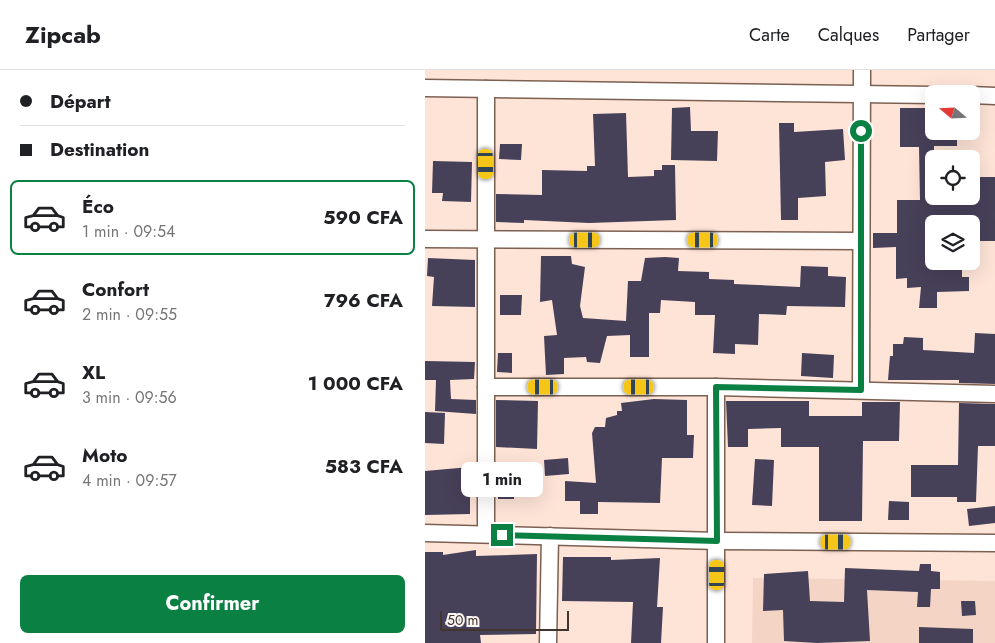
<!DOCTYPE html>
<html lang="fr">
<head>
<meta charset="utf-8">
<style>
	:root { --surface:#fff; --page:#f2f2f2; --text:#202124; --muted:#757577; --line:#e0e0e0; --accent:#0b8043 }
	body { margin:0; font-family:Jost,sans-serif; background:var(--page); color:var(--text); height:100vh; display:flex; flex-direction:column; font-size:19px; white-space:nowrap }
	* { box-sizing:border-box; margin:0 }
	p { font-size:16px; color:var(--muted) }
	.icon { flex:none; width:28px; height:28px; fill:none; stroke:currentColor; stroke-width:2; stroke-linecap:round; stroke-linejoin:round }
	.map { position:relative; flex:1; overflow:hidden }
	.drawer { display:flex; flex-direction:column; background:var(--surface); width:425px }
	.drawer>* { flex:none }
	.top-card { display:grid; align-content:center; height:110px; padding:0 20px; background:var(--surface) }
	.needle { width:32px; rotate:289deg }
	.tools { position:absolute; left:500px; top:15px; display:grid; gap:10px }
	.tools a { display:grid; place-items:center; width:55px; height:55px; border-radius:8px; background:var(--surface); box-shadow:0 5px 20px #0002; font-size:25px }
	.scale { position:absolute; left:15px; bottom:12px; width:129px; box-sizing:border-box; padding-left:5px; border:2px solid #41352e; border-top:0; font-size:14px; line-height:18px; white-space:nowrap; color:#41352e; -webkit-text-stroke:4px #fcf6f2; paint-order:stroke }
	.end { position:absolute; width:22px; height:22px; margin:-11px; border:6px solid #0b8043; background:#fff; box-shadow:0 0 0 2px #fff }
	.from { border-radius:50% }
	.bubble { position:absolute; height:35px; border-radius:8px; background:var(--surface); box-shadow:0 5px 20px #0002; font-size:16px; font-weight:700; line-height:35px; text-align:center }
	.car { position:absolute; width:15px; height:30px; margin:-15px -8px; border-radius:6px; box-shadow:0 0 4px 1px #0007; background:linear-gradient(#f5c518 24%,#345 0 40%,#f5c518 0 76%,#345 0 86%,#f5c518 0) }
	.top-card b { display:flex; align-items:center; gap:18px; height:48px; font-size:19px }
	.top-card b+b { border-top:1px solid var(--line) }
	.top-card i { width:12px; height:12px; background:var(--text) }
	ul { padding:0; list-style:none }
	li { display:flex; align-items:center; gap:15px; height:75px; margin:0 10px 8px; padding:0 10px; border:2px solid transparent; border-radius:8px }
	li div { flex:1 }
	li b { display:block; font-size:19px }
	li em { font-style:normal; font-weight:700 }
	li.current { border-color:var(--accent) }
	li>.icon { width:45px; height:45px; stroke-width:1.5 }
	.cta { display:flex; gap:10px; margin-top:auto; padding:10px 20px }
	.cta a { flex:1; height:58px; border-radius:8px; background:var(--accent); color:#fff; font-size:20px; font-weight:700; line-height:58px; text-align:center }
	header { display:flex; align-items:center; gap:30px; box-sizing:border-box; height:70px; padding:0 25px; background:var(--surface); border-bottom:1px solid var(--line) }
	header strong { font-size:24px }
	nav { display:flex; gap:28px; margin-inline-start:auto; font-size:18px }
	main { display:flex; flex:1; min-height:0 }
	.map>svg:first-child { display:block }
	.built { fill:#f4d4c5 }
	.building { fill:#474059 }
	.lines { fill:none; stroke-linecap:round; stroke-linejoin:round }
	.street-casing { stroke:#7c6052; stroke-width:19 }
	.street { stroke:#fff; stroke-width:16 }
	.route { stroke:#0b8043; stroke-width:6 }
</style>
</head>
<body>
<header>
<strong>Zipcab</strong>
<nav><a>Carte</a><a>Calques</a><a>Partager</a></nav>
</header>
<main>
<section class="drawer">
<div class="top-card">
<b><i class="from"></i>Départ</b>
<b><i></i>Destination</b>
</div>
<ul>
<li class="current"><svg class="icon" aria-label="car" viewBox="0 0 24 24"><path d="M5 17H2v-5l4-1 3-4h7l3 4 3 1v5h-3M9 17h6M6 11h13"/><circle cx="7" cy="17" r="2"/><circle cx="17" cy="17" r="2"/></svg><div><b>Éco</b><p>1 min · 09:54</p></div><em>590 CFA</em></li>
<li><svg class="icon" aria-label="car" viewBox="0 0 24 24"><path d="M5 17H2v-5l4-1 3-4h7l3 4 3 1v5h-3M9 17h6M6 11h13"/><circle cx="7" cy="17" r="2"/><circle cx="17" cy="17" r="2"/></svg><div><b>Confort</b><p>2 min · 09:55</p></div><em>796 CFA</em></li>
<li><svg class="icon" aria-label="car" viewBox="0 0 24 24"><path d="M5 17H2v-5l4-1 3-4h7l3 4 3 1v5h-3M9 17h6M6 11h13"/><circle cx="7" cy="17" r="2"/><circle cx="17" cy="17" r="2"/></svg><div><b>XL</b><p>3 min · 09:56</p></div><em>1 000 CFA</em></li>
<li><svg class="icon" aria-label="car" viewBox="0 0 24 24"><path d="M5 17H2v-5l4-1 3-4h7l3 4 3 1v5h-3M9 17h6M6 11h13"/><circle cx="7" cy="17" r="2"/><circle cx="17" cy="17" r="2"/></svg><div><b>Moto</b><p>4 min · 09:57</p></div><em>583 CFA</em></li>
</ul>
<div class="cta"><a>Confirmer</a></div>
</section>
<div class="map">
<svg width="570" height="573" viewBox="0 0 570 573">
	<rect width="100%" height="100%" fill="#fee4d7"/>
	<!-- built -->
	<path class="built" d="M328,508l242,3v62h-243z"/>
	<!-- building -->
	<g class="building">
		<path d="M265,37l1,24h27l-1,30 -46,-1 1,-52z"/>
		<path d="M475,38h34v23h23v15h-23v53l42,1v-23h19v64h-24v-17h-37v37h28v16h7v14l-32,1v16h-18l2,-21 -14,1v-10l-11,1v-32l-23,1v-15h24v-33h23l-1,-53h-19z"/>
		<path d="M201,43l2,64 26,-1v-6h8v-5h13l1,55 -87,3 -65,-3v3l-28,-1v-28l46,1v-25l45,1v-5h8l-2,-52z"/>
		<path d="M354,53h15v9l49,-3 2,31 -20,2 1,34 -28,2v22h-17z"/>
		<path d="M75,74h22l-1,16 -22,-1z"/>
		<path d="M8,91l39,1 -1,40 -29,-1 1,-8h-11z"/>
		<path d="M116,186h30l1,8 13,3 -5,39 3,12 43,3 2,-40h13l4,-23 20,-1 14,1 -1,13 31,1v7l25,1v4l66,3 1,-21 27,1v9l18,1 -1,30 -58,-1 -1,9 -27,-1 -1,31 -23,-1v10l-22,-1 2,-38h-20v-13l-34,-2 -1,13h-11v44h-19v-22l-23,1 -7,27 -13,-1 -1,-5 -22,1v16l-18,1 -2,-39 13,-1 -5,-35 -12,2z"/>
		<path d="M3,188l47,2v47l-43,-1 2,-29 -7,-1z"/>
		<path d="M75,225h22l-1,20h-21z"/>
		<path d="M550,263l20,1v50l-36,-1v-3h-71l2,-24h3v-12h10l1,-7 19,1v12l51,3z"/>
		<path d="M73,283h14v20l-15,-1z"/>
		<path d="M377,283l32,2 -1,23 -32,-2z"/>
		<path d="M0,291l50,1 -1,17 -24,1 1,19 25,1v14l-41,-3 1,-31h-11z"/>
		<path d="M229,329l33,1v35h7l-1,23h-31l-2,45 -62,-1v12h-18v-13h-15v-20l31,2 -4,-50 3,-6h10l1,-9 11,-3v-4h5l-1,-8z"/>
		<path d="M71,330l42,1 -1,48 -41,-2z"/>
		<path d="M301,331h83v15h53v-14h38l-1,39h-36l-1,80h-43v-74h-38v-19l-33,1v18h-20z"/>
		<path d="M534,333l36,1v42h-17l-2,56h-19v-5h-46v-32h47z"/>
		<path d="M0,342l20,1 -1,31 -19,-1z"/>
		<path d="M143,388l1,16 -24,2 -1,-16z"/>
		<path d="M330,389l19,1 -2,46 -20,-1z"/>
		<path d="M90,393l-1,36h-16v-35z"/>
		<path d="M45,397v47l-45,1v-44z"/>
		<path d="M464,431l20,1v18h-21z"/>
		<path d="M570,436v17l-26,3 -2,-17z"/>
		<path d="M51,480v6l61,-2 -1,80 -56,1 1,8h-56v-91h18v3z"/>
		<path d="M138,487h48v3l49,-2 -3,49h6l-2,36h-30l2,-41 -71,-1z"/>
		<path d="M495,494h11v7l9,1v17h-9l-1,18h-13l1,-15 -51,-2 3,51 -53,2 -33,-2 -1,-31 -20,1 1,-37 44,-3 2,30 34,1 1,-34 74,3z"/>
		<path d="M536,531h14l1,14 -14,1z"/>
		<path d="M494,557l54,2v14h-54z"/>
	</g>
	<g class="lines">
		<!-- street casing -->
		<g class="street-casing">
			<g id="street">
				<path d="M0,18l509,7"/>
				<path d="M61,19v445"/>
				<path d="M546,25l24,1"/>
				<path d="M0,169l435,2"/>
				<path d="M61,317h230l279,7"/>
				<path d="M436,320l1,-320"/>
				<path d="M0,463l292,8 278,2"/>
				<path d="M123,573l2,-107"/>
				<path d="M291,573v-256"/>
			</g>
		</g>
		<!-- street -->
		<use href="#street" class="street"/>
	</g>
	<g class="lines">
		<!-- route -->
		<path class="route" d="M77,465l215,6 -1,-154 145,3v-259"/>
	</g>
</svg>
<div class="tools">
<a><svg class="needle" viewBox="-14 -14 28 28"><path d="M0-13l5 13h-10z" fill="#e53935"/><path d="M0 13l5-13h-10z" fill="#757577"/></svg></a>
<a><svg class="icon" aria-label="locate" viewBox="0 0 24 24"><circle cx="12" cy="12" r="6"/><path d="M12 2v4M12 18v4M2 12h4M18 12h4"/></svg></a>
<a><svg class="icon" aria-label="layers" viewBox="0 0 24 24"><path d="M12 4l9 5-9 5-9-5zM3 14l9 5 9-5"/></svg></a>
</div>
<div class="scale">50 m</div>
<i class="end from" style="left:436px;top:61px"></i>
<i class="end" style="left:77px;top:465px"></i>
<div class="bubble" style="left:36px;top:392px;width:82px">1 min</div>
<i class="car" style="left:61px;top:94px;rotate:179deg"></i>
<i class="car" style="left:160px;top:170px;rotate:90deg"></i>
<i class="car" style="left:278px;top:170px;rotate:270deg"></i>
<i class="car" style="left:118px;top:317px;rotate:270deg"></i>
<i class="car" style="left:214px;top:317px;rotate:270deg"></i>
<i class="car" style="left:411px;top:472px;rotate:90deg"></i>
<i class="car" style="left:292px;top:505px;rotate:0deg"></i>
</div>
</main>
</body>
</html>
